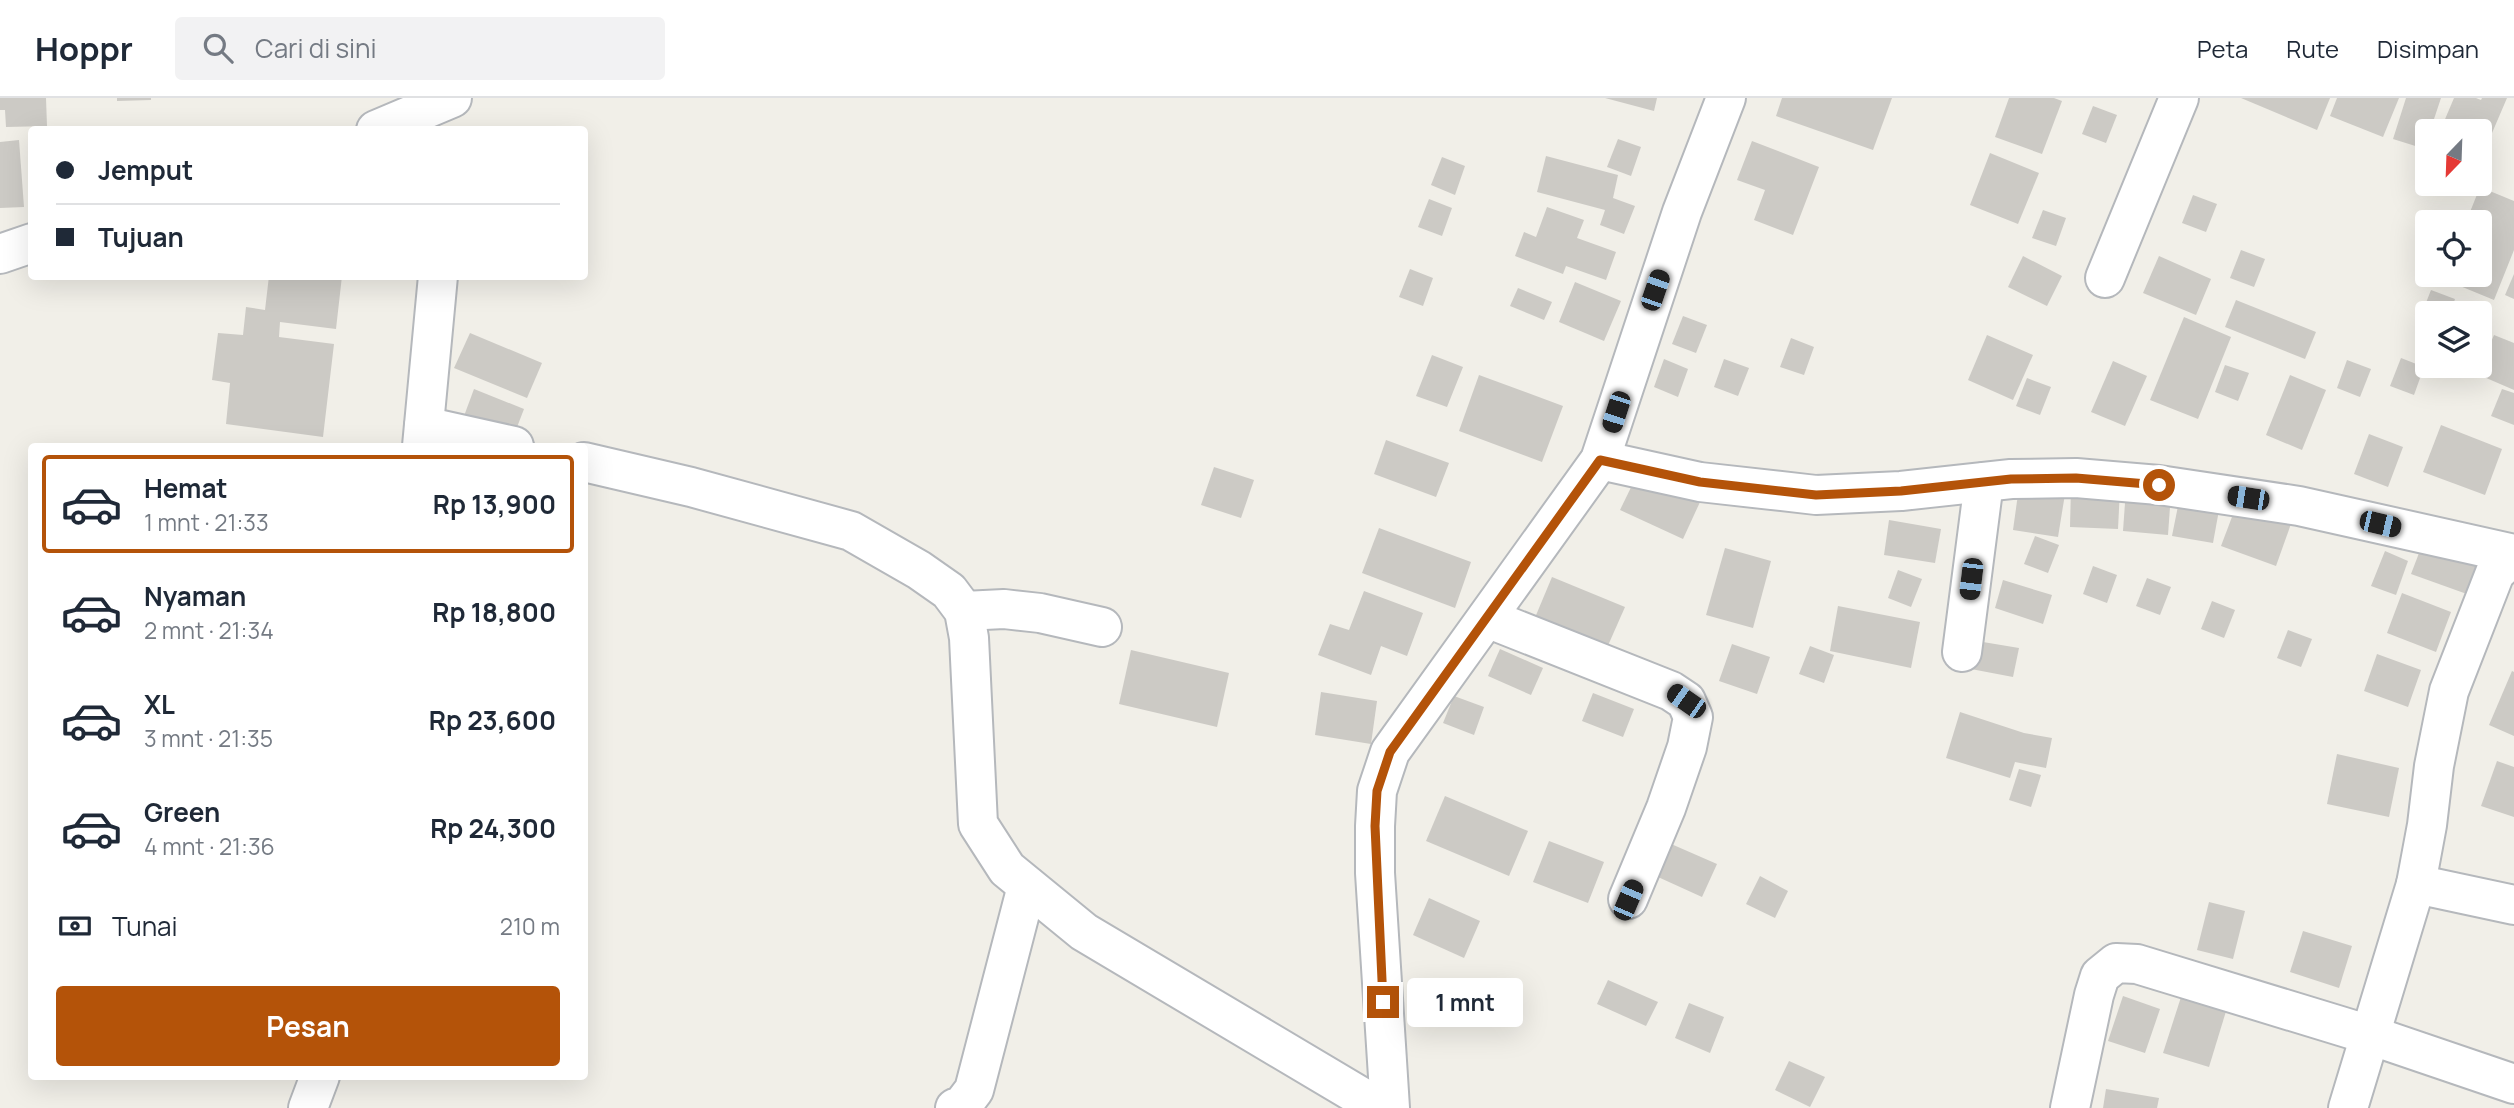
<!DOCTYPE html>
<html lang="id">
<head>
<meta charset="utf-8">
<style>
	:root { --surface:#fff; --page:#f2f2f3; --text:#1f2937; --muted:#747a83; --line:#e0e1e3; --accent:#b45309 }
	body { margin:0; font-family:Manrope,sans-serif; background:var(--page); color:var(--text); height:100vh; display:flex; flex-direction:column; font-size:26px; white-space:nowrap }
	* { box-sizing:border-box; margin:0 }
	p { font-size:23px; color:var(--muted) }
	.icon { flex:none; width:38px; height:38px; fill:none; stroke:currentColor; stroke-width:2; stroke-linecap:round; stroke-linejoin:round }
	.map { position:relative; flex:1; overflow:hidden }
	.sheet { position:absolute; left:28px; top:345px; width:560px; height:637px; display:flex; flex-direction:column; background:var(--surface); border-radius:7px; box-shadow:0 7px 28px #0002 }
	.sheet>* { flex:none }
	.hud { position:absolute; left:28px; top:28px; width:560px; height:154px; border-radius:7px; box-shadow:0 7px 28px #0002; display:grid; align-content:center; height:154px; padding:0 28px; background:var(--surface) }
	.needle { width:46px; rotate:203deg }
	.tools { position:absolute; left:2415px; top:21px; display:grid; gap:14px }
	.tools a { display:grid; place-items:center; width:77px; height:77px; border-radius:7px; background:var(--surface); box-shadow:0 7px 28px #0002; font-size:35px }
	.end { position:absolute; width:32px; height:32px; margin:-16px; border:9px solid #b45309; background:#fff; box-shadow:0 0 0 4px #fff }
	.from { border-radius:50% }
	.bubble { position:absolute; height:49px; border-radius:7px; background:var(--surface); box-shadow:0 7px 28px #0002; font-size:23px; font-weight:700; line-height:49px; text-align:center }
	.car { position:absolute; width:21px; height:42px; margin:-21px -10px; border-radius:9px; box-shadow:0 0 5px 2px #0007; background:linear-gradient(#222 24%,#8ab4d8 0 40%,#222 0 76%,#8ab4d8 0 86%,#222 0) }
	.hud b { display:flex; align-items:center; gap:24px; height:66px; font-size:26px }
	.hud b+b { border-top:2px solid var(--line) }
	.hud i { width:18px; height:18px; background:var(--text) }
	ul { padding:12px 0 0; list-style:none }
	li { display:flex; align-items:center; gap:21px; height:98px; margin:0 14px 10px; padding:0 14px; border:4px solid transparent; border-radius:7px }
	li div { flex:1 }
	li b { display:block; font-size:26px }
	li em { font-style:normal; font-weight:700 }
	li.selected { border-color:var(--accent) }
	li>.icon { width:63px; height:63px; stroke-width:1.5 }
	.pay { display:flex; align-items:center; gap:18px; height:77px; padding:0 28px; font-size:26px }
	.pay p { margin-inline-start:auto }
	.button { display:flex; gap:14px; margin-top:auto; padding:14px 28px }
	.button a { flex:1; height:80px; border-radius:7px; background:var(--accent); color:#fff; font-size:28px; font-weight:700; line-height:80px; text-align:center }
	header { display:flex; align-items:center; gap:42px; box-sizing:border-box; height:98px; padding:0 35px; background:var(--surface); border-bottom:2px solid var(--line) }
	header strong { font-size:33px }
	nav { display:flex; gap:38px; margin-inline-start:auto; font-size:24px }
	.search { width:490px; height:63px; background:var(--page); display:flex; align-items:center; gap:18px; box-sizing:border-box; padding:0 24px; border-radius:7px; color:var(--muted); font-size:26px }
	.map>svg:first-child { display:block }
	.building { fill:#cccac5 }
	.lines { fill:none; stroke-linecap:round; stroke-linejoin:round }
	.minor-casing { stroke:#b5b8bc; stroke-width:42 }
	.minor { stroke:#fff; stroke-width:38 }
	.route { stroke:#b45309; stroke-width:9 }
</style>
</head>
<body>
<header>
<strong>Hoppr</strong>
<div class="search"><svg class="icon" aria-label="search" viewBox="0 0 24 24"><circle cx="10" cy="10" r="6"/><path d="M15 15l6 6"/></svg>Cari di sini</div>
<nav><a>Peta</a><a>Rute</a><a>Disimpan</a></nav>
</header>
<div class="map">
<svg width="2514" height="1010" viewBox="0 0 2514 1010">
	<rect width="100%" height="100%" fill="#f1efe8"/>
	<!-- building -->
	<g class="building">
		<path d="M0,0h46l1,28 -41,1 -1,-17h-5z"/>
		<path d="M117,0h34v2l-34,1z"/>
		<path d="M1605,0h52l-3,13z"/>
		<path d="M1782,0h110l-19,52 -97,-34z"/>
		<path d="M2009,0h45l8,3 -20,53 -47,-17z"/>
		<path d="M2241,0h89l-13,32z"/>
		<path d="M2337,0h62l-16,39 -53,-21z"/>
		<path d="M2406,0h35l-11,33h-3l-2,18 -32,-10z"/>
		<path d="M2454,0h22l5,2 1,-2h25l-27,63v-30h-40z"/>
		<path d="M2093,8l24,9 -11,28 -24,-9z"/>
		<path d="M1618,41l23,8 -10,29 -24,-9z"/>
		<path d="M19,42l5,67 -24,1v-66z"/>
		<path d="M1752,43l67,26 -26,68 -39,-15 11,-30 -28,-10z"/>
		<path d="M1990,55l49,20 -21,51 -48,-19z"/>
		<path d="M1546,58l72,19 -5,23 22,8 -11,28 -24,-9 5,-15 -68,-18z"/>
		<path d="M1442,59l23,9 -10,29 -24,-10z"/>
		<path d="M2427,62v18l-6,-3z"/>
		<path d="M2442,86h28l-4,10z"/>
		<path d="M2480,89l34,14v49l-20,50 -51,-21 2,-4h35v-53h-14z"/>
		<path d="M2193,97l24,9 -11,28 -24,-9z"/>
		<path d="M1429,101l23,9 -10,28 -24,-9z"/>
		<path d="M1547,109l37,13 -7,18 39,14 -10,28 -40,-14 -3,8 -48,-18 9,-24 12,5z"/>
		<path d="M2043,112l23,8 -10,28 -24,-8z"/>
		<path d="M2241,152l24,9 -11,28 -24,-9z"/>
		<path d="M2023,158l39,20 -15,30 -39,-19z"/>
		<path d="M2159,158l52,23 -15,36 -53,-22z"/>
		<path d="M1410,171l23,9 -10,28 -24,-9z"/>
		<path d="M2514,176v25l-9,-4z"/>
		<path d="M269,178h73l-6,53 -56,-7 -1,15 55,7 -11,93 -97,-13 4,-41 -18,-3 6,-47 25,2 3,-28 19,3z"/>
		<path d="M1575,184l46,19 -17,40 -45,-19z"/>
		<path d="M1518,190l34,14 -8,18 -34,-14z"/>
		<path d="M2431,192l24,9 -5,14h-23v8l-7,-3z"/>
		<path d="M2236,202l80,32 -11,27 -80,-32z"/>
		<path d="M1683,218l24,9 -11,28 -24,-9z"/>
		<path d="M2184,219l47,20 -33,82 -48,-19z"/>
		<path d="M470,235l72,30 -15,35 -73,-30z"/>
		<path d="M1987,237l46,20 -20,45 -45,-20z"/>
		<path d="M2494,237l20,8v47l-37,-16z"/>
		<path d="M1791,240l23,9 -10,28 -24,-8z"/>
		<path d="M1432,257l31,12 -16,40 -31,-11z"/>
		<path d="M2401,260l23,9 -10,28 -24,-9z"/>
		<path d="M1664,261l24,10 -10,28 -24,-10z"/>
		<path d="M1724,261l25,9 -11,28 -24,-9z"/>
		<path d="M2347,262l24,9 -11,28 -23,-9z"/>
		<path d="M2113,263l34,15 -22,50 -34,-14z"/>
		<path d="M2225,267l24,8 -11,28 -23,-9z"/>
		<path d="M1479,277l84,31 -21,56 -83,-31z"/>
		<path d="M2290,277l36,15 -24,60 -36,-15z"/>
		<path d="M2027,280l24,9 -11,28 -24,-9z"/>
		<path d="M474,291l50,20 -10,26 -50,-19z"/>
		<path d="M2502,291l12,4v32l-23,-9z"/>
		<path d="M2441,327l61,24 -17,46 -62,-23z"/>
		<path d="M2369,336l34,13 -15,40 -34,-13z"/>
		<path d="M1386,342l63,23 -13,34 -62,-23z"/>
		<path d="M1214,369l40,13 -13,38 -40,-13z"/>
		<path d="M1638,375l62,29 -17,37 -63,-29z"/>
		<path d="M2019,389l46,7 -7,43 -45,-7z"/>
		<path d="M2071,389l49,2 -2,40 -48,-2z"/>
		<path d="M2126,391l45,4 -3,42 -45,-4z"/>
		<path d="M2181,393l40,8 -8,44 -41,-7z"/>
		<path d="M2238,403l54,20 -16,45 -55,-20z"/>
		<path d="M1889,422l52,9 -6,34 -51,-8z"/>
		<path d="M1379,430l92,34 -16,46 -93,-35z"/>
		<path d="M2035,438l24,9 -11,28 -24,-9z"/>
		<path d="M2424,442l67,23 -13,35 -67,-24z"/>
		<path d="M1725,450l46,13 -18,67 -47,-13z"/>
		<path d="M2385,453l23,10 -12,34 -25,-9z"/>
		<path d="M2093,468l24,9 -10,28 -24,-9z"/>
		<path d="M1898,472l24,9 -11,28 -23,-9z"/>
		<path d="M1552,479l73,30 -19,43 -72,-30z"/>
		<path d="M2147,480l24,9 -11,28 -24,-9z"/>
		<path d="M2003,482l49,15 -9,29 -48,-16z"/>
		<path d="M1364,493l59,22 -16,43 -26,-10 -10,29 -53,-20 12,-31 19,6z"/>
		<path d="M2402,495l49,19 -15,40 -49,-19z"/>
		<path d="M2212,503l23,9 -11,28 -23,-9z"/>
		<path d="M1838,508l82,16 -9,46 -81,-17z"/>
		<path d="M2288,532l24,9 -11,28 -24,-9z"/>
		<path d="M1977,543l42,7 -6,29 -42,-8z"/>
		<path d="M1732,546l38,13 -13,37 -38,-13z"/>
		<path d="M1810,548l24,9 -10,28 -25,-9z"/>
		<path d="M1500,551l43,19 -12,27 -43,-19z"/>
		<path d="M1131,552l98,23 -12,54 -98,-23z"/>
		<path d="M2377,556l44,16 -13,37 -44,-16z"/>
		<path d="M2512,573l2,1v64l-25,-11z"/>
		<path d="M1321,594l56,9 -6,43 -56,-9z"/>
		<path d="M1593,595l41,16 -11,28 -41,-16z"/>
		<path d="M1454,598l30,11 -10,28 -31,-12z"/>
		<path d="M1960,614l64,21 28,5 -6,30 -31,-6 -5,16 -64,-20z"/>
		<path d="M2337,656l62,14 -10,49 -62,-13z"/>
		<path d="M2497,663l17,6v50l-33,-11z"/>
		<path d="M2019,671l22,6 -10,32 -22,-7z"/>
		<path d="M1445,698l83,35 -19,45 -83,-35z"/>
		<path d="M1662,742l55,24 -15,33 -55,-25z"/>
		<path d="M1549,743l55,21 -16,41 -55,-21z"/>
		<path d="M1760,778l28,15 -13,27 -29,-14z"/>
		<path d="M1429,800l51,23 -16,37 -51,-23z"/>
		<path d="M2209,804l36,9 -12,48 -36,-9z"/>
		<path d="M2303,833l49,15 -13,42 -49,-16z"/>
		<path d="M1608,882l50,22 -12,24 -49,-22z"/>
		<path d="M2182,896l45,14 -18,59 -46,-14z"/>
		<path d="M2123,898l37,13 -15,44 -37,-12z"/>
		<path d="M1689,905l35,14 -14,36 -35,-15z"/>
		<path d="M1789,963l36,16 -15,30 -35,-17z"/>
		<path d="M2106,991l53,9 -2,10h-54z"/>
	</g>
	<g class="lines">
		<!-- minor casing -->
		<g class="minor-casing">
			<g id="minor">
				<path d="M376,32l76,-32"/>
				<path d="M0,156l32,-11"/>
				<path d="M2105,180l74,-180"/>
				<path d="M424,328l90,20"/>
				<path d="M422,348l16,-170"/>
				<path d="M1600,362l100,22 116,13 85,-4 110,-12 65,-1 83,7 140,21 215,48"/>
				<path d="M584,364l107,25 160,44 68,39 30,21 15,20 5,27 9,186 29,45 77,63 296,176"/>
				<path d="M964,513l40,-2 36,4 62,14"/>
				<path d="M1487,520l184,73 15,10 7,16 -6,30 -21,61 -38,91"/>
				<path d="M1962,554l22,-170"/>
				<path d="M2416,786l98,21"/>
				<path d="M308,1010l12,-32"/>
				<path d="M955,1010l6,-1 13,-17 53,-204"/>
				<path d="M1390,1010l-15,-235v-47l2,-35 13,-39 210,-292 82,-248 44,-114"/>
				<path d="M2070,1010l24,-113 6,-19 16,-13 21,1 233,71 144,49"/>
				<path d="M2348,1010l68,-224 11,-59 7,-59 15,-75 46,-118 19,-18"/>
			</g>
		</g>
		<!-- minor -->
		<use href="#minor" class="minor"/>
	</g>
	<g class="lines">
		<!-- route -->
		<path class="route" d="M1383,904l-8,-176 2,-35 13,-39 210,-292 100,22 116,13 85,-4 110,-12 65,-1 83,7"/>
	</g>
</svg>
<div class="tools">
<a><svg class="needle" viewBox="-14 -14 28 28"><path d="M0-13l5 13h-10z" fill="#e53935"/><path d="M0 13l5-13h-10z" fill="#747a83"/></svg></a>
<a><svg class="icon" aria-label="locate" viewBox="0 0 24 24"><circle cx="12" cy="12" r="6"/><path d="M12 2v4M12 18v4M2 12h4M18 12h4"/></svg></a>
<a><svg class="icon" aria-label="layers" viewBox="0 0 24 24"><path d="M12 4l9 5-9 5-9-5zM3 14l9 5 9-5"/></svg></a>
</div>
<i class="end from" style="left:2159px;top:387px"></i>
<i class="end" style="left:1383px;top:904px"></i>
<div class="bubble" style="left:1407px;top:880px;width:116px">1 mnt</div>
<i class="car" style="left:1655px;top:192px;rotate:19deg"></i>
<i class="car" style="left:1616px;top:314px;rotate:198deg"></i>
<i class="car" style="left:2248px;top:400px;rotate:279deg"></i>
<i class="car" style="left:2380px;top:426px;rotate:103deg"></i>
<i class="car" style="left:1971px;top:481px;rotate:187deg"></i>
<i class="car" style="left:1686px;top:603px;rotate:305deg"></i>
<i class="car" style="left:1628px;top:802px;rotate:23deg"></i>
<div class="hud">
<b><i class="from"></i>Jemput</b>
<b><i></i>Tujuan</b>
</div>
<section class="sheet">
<ul>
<li class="selected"><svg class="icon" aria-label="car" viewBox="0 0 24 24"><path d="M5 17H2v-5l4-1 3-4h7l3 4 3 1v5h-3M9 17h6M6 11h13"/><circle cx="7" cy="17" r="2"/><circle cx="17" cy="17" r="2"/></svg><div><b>Hemat</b><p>1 mnt · 21:33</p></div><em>Rp 13,900</em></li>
<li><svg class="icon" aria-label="car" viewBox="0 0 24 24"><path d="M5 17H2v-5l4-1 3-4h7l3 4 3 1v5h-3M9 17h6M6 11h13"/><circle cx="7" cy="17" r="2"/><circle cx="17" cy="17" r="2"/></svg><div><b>Nyaman</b><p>2 mnt · 21:34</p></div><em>Rp 18,800</em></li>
<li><svg class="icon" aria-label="car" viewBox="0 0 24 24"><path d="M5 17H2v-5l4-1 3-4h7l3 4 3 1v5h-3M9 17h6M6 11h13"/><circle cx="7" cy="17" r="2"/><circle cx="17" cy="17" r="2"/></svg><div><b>XL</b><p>3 mnt · 21:35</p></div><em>Rp 23,600</em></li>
<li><svg class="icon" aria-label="car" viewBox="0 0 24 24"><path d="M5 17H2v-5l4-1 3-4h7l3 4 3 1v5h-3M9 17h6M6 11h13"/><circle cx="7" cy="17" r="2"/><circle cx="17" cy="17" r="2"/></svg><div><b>Green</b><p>4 mnt · 21:36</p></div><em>Rp 24,300</em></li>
</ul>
<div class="pay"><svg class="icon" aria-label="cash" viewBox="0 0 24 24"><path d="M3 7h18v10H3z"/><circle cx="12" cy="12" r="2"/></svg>Tunai<p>210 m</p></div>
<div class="button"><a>Pesan</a></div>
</section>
</div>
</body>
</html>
